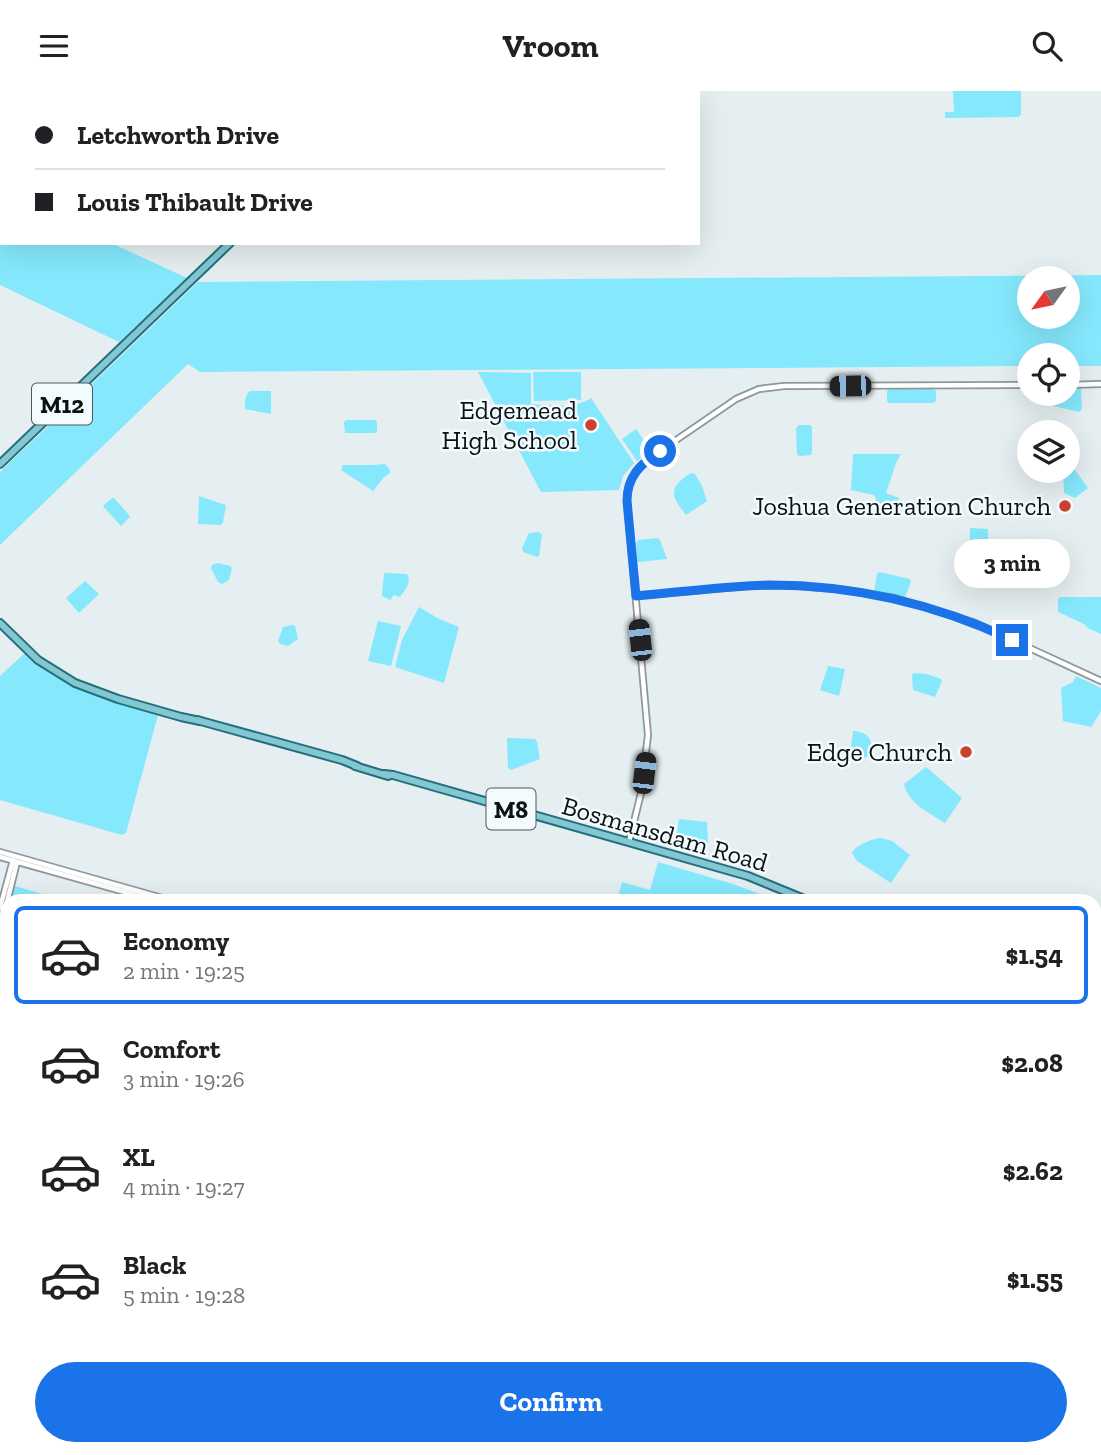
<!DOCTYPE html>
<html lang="en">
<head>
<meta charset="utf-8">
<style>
	:root { --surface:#fff; --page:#f2f2f2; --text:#202124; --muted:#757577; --line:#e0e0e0; --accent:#1a73e8 }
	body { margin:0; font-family:"Zilla Slab",serif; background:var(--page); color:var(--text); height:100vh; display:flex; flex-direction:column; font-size:26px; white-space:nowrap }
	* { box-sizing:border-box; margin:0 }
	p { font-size:23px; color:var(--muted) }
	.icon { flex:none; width:38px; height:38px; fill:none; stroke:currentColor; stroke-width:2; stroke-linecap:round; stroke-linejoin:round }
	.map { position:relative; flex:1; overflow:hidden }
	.panel { position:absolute; left:0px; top:803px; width:1102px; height:562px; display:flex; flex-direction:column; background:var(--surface); border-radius:21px 21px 0 0; box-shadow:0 7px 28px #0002 }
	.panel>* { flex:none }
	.banner { position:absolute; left:0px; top:0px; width:700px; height:154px; box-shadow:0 7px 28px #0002; display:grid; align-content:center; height:154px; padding:0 35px; background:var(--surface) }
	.needle { width:46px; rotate:237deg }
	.controls { position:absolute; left:1017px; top:175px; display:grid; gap:14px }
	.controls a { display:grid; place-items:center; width:63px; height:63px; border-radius:50%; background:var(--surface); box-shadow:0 7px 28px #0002; font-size:35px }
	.end { position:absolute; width:32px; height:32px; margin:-16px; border:9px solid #1a73e8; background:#fff; box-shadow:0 0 0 4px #fff }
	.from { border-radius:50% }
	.bubble { position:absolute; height:49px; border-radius:24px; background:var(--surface); box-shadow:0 7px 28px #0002; font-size:23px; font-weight:700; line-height:49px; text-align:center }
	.car { position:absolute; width:21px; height:42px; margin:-21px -10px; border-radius:9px; box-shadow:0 0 5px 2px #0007; background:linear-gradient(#222 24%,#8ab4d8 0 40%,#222 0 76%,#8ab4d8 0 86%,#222 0) }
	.banner b { display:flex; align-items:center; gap:24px; height:66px; font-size:26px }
	.banner b+b { border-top:2px solid var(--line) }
	.banner i { width:18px; height:18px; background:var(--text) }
	ul { padding:12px 0 0; list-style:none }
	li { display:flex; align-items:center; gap:21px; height:98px; margin:0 14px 10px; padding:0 21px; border:4px solid transparent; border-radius:10px }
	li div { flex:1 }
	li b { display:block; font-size:26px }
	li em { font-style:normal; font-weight:700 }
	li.on { border-color:var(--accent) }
	li>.icon { width:63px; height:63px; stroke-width:1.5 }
	.button { display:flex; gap:14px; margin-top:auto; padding:14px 35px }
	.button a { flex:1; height:80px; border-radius:42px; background:var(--accent); color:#fff; font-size:28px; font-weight:700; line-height:80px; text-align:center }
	header { display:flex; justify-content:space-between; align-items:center; height:91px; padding:0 35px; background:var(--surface); font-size:32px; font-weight:700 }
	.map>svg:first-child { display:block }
	.green { fill:#85e8fc; fill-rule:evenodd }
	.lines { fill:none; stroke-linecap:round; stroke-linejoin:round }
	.tertiary-casing { stroke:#8e9799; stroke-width:8 }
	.secondary-casing { stroke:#8e9799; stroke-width:8 }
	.primary-casing { stroke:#246f7c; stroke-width:10 }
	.motorway-casing { stroke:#246f7c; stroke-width:10 }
	.tertiary { stroke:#fff; stroke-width:4.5 }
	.secondary { stroke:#c1e3e9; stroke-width:4.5 }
	.primary { stroke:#83c7d3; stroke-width:6 }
	.motorway { stroke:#30a2b5; stroke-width:7 }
	.rail-casing { stroke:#4b5051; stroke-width:4.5 }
	.rail { stroke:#f2fbfd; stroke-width:2; stroke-dasharray:5; stroke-linecap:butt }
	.route { stroke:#1a73e8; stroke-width:9 }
	.poi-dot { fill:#cd412c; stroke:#f2fbfd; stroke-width:2.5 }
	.labels { text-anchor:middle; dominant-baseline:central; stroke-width:5; stroke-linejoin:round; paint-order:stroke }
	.shield { fill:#f2fbfd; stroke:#525758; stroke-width:2 }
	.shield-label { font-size:24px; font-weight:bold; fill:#0e1112 }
	.poi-label { font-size:26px; fill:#0e1112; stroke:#f2fbfd; text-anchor:end }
	.street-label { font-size:26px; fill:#0e1112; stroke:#f2fbfd }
</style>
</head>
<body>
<header><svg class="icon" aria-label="menu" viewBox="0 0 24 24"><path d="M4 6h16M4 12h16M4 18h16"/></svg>Vroom<svg class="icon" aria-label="search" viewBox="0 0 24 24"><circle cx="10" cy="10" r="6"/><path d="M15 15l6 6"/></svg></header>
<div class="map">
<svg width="1101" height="1364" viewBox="0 0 1101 1364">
	<rect width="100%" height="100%" fill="#e5eef0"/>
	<!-- green -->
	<g class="green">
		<path d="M953,0h68v24l-3,2 -73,1v-6h9z"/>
		<path d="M2,137v15h109l76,35 -68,64 -119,-57v-52z"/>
		<path d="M1101,184v91h-33v-11h-39v11l-829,6 -12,-8 -188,181v-73l198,-190zM1068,187v39h-39v-39z"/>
		<path d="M478,281l53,1v31c18,1 45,5 60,-6l43,65 -11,13 -4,14 -78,2z"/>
		<path d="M533,281h48v28l-47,1z"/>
		<path d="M1068,296h10l3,2 1,20 -3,3 -26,-6 -2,-12h17z"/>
		<path d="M891,297h41l4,3v10l-3,2h-44l-2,-2v-10z"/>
		<path d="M250,300h21v23l-26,-5c-1,-5 1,-16 5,-18z"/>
		<path d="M346,329h29l2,2v9l-2,2h-30l-1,-11z"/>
		<path d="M799,334h11l2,2v25l-1,3 -12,1 -2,-2 -1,-26z"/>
		<path d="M636,338l15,22 -14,10 -15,-22z"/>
		<path d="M853,363h48l-5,9 -10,30 13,5 -3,10 -21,-6 1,-4 -2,-3 -23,-5z"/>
		<path d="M385,373l5,6v3l-6,4 -11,14 -32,-21 2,-5h31z"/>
		<path d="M1072,375l16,22 -13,10 -11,-5 -1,-20z"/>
		<path d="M691,382l4,1 7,12 5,15 -21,14c-16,-20 -18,-27 5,-42z"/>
		<path d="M199,405l27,9 -3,17 -2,3 -23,-1z"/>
		<path d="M112,407h2l15,17 1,2 -9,9 -18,-20z"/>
		<path d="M970,437l18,1 1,26 -2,3h-22l5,-16z"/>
		<path d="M539,441l3,3 -3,21 -2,1 -14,-5 -1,-4 7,-15z"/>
		<path d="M657,447l3,2 7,19 -30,3 -1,-19 2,-3z"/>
		<path d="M218,472l12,3 2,2 -3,12 -7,4 -4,-2 -7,-14 1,-3z"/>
		<path d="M879,481l31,7 1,3 -6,15 -31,-5 3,-18z"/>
		<path d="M384,482l23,1c5,8 -2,16 -7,23l-6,-2 -4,5 -8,-4z"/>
		<path d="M85,490l14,13 -20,19 -13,-15z"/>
		<path d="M1060,506h41v37l-13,-6 -4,-4 -26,-12v-13z"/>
		<path d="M419,516l20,12 20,8 -15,56 -49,-16 7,-27z"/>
		<path d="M378,530l23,5 -10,40 -23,-5z"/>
		<path d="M292,534l3,1 3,13 -10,7 -8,-2 -2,-3 5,-14z"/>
		<path d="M26,561l11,10 30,20 90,31 1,2 -32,118 -4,2 -122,-35v-124z"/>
		<path d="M828,575l17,3 -6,27 -19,-6z"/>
		<path d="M914,582l13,1 14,5 1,2 -7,16 -22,-7 -1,-15z"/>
		<path d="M1076,585l25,12v23l-10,16 -28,-6 -2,-33 12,-6z"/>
		<path d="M853,640c16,1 19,8 20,24l-19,6 -3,-14z"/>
		<path d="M507,647l28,1 2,3 3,17 -29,11 -3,-2z"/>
		<path d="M926,676l36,31 -17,25c-16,-10 -37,-20 -41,-39z"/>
		<path d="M679,728l28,3 1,22 -9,1 -23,-7z"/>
		<path d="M881,747l11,3 18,14 -19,28 -34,-22 -5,-8c3,-8 20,-14 29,-15z"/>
		<path d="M658,771l75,22 46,17h-162l5,-19 28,8z"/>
		<path d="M15,795l41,12v3h-46z"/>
	</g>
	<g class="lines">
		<!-- tertiary casing -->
		<g class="tertiary-casing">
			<g id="tertiary">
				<path d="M322,0l2,2"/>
				<path d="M39,2v-2"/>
				<path d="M165,2l1,-2"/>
				<path d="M0,126l2,-5"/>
				<path d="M1068,294l33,-1"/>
				<path d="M636,505l112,-10 34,-1 56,4 57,9 78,24 128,59"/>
				<path d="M629,751l12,-49 7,-58 -21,-234c0,-17 6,-30 20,-41l89,-61 23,-10 25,-3 245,-1"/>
				<path d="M0,761l173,49"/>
				<path d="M0,766l157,44"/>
				<path d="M0,817l13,-48"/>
				<path d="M0,833l7,69"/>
				<path d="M7,863l-3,-40 13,-52"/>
				<path d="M1096,886l5,-8"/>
				<path d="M66,1358l2,6"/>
				<path d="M71,1358l1,6"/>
				<path d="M116,1364l21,-6"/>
				<path d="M135,1364l22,-6"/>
			</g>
		</g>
		<!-- secondary casing -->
		<g class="secondary-casing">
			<path id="secondary" d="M577,2l2,-2"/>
		</g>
		<!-- primary casing -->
		<g class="primary-casing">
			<g id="primary">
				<path d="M387,2l2,-2"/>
				<path d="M0,373l230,-221"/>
				<path d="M0,532l38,37 37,23 43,16 63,18 19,4"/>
				<path d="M197,629l145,40 15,6"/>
				<path d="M355,675l33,10"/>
				<path d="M384,683l9,1 355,101 61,25"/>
				<path d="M1096,995l5,4"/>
				<path d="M1096,1008l5,5"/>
			</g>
		</g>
		<!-- motorway casing -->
		<g class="motorway-casing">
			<g id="motorway">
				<path d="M1096,1192l5,-6"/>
				<path d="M1096,1203l5,-4"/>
				<path d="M1096,1216l5,-4"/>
				<path d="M854,1364l11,-6"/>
				<path d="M874,1364l11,-6"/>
			</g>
		</g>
		<!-- tertiary -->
		<use href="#tertiary" class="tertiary"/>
		<!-- secondary -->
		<use href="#secondary" class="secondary"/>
		<!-- primary -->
		<use href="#primary" class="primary"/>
		<!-- motorway -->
		<use href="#motorway" class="motorway"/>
		<!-- rail casing -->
		<g class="rail-casing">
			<g id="rail">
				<path d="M1096,1350l5,-2"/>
				<path d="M1059,1364l15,-6"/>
			</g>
		</g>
		<!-- rail -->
		<use href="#rail" class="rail"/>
	</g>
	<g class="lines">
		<!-- route -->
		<path class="route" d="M660,360c-19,13 -33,25 -33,50l9,95c44,-4 89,-10 133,-11 85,0 167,19 243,55"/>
	</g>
	<!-- markers -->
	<g class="poi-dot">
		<circle cx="591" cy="334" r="7"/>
		<circle cx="1065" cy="415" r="7"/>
		<circle cx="966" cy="661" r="7"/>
	</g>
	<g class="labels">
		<!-- shield labels -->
		<g class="shield">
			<rect x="32" y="292.5" width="60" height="41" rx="5"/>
			<rect x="486.5" y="697.5" width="49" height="41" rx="5"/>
		</g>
		<g class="shield-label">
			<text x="62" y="313">M12</text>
			<text x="511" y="718">M8</text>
		</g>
		<!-- poi labels -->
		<g class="poi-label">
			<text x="577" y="319">Edgemead<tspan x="577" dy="30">High School</tspan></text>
			<text x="1051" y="415">Joshua Generation Church</text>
			<text x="952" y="661">Edge Church</text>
		</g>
		<!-- street labels -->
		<g class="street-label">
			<text transform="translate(665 743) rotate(16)">Bosmansdam Road</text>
		</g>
	</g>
</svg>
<div class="controls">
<a><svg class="needle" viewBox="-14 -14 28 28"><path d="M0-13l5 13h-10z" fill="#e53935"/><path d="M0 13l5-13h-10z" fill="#757577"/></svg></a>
<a><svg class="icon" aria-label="locate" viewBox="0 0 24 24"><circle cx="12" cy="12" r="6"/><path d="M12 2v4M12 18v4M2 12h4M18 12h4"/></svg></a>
<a><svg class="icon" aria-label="layers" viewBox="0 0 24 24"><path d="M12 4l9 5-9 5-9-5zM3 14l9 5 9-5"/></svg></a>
</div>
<i class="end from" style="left:660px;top:360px"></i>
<i class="end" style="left:1012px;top:549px"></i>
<div class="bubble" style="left:954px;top:448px;width:116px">3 min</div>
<i class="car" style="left:850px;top:295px;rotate:269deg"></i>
<i class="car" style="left:640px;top:549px;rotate:354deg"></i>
<i class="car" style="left:644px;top:682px;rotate:7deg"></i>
<div class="banner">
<b><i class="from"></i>Letchworth Drive</b>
<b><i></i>Louis Thibault Drive</b>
</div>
<section class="panel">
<ul>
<li class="on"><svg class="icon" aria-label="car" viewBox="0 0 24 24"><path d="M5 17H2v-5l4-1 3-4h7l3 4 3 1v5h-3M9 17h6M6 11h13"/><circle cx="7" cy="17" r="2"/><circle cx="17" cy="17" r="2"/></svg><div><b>Economy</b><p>2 min · 19:25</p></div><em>$1.54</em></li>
<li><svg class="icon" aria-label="car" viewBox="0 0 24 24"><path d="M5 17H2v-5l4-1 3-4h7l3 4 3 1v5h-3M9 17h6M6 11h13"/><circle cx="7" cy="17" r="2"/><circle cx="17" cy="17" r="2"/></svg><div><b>Comfort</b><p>3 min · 19:26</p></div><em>$2.08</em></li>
<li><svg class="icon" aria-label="car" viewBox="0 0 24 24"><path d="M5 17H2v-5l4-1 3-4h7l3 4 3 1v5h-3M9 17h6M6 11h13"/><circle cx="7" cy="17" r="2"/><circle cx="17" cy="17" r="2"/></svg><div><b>XL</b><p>4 min · 19:27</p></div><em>$2.62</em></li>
<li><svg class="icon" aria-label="car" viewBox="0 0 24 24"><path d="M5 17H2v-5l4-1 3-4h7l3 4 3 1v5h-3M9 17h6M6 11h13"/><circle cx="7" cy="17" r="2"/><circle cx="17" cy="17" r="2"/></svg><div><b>Black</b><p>5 min · 19:28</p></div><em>$1.55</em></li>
</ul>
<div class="button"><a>Confirm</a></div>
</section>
</div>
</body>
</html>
